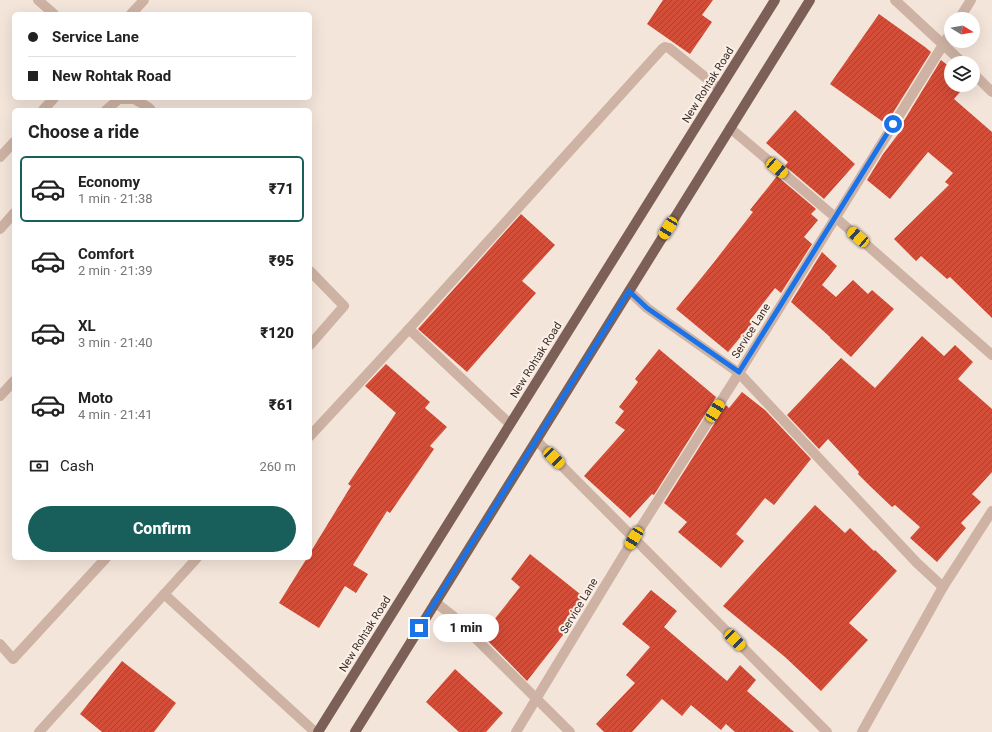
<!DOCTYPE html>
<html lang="en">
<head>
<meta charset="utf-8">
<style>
	:root { --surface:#fff; --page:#f2f2f2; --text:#222; --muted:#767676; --line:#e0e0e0; --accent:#185e5b }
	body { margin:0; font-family:Roboto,sans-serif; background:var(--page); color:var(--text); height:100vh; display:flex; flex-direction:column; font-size:15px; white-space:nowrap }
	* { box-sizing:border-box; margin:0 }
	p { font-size:13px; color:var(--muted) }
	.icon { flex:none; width:22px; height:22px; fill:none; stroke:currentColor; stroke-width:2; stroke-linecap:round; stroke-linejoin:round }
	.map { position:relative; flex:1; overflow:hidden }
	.drawer { position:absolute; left:12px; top:108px; width:300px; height:452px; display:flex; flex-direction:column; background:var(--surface); border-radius:6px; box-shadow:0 4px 16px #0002 }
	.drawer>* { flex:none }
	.hud { position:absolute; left:12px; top:12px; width:300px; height:88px; border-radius:6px; box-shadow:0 4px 16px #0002; display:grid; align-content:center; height:88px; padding:0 16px; background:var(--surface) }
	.needle { width:26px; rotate:101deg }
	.controls { position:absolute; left:944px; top:12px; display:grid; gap:8px }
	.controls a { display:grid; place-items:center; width:36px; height:36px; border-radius:50%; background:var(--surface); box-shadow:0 4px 16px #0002; font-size:20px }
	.end { position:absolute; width:18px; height:18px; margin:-9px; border:5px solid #1a73e8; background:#fff; box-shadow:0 0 0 2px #fff }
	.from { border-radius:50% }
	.bubble { position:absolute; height:28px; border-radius:14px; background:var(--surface); box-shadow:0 4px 16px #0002; font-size:13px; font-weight:800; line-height:28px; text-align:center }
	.car { position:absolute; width:12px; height:24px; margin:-12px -6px; border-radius:5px; box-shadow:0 0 3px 1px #0007; background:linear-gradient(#f5c518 24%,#345 0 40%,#f5c518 0 76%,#345 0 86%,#f5c518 0) }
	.hud b { display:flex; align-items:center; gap:14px; height:38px; font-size:15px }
	.hud b+b { border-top:1px solid var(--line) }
	.hud i { width:10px; height:10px; background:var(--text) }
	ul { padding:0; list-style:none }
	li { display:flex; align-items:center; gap:12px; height:66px; margin:0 8px 6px; padding:0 8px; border:2px solid transparent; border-radius:6px }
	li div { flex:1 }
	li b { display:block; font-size:15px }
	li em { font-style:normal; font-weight:800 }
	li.on { border-color:var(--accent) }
	li>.icon { width:36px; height:36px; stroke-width:1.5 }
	h2 { padding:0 16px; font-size:18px; line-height:48px }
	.pay { display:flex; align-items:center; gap:10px; height:44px; padding:0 16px; font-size:15px }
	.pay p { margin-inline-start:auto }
	.button { display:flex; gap:8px; margin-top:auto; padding:8px 16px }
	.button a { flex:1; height:46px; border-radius:24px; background:var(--accent); color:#fff; font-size:16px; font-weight:800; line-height:46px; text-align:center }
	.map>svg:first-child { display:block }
	.building { fill:url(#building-hatch) }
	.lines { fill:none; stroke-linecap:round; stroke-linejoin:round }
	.lane { stroke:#ceb3a4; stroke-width:10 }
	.street { stroke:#ceb3a4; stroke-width:10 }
	.primary { stroke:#7c5f56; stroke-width:10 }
	.route { stroke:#1a73e8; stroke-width:5 }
	.labels { text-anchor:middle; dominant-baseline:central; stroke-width:4; stroke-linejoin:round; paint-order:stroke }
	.street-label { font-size:11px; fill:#382a27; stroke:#fbf0e7 }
</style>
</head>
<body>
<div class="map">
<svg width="992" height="732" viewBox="0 0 992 732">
	<defs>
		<pattern id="building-hatch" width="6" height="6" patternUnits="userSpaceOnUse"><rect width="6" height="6" fill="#d34e39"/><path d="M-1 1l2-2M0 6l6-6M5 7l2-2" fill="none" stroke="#ac4130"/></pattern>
	</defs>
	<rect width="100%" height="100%" fill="#f4e5da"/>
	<!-- building -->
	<g class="building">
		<path d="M663,0h50l-11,15 10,7 -22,32 -43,-30z"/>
		<path d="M879,14l46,33 6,5 -45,72 -56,-40z"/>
		<path d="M941,60l10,8v17h15l-12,14 38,33v186l-42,-41 -3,2 -26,-23 -5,5 -22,-22 55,-54 -4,-3 8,-9 -25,-21 -38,47 -23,-19 16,-26 16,-21 -2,-1z"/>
		<path d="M795,110l60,54 -31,35 -39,-33 3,-4 -22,-19z"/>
		<path d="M777,176l39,33 -5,5 7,6 -14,17 8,7 -31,49 -6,-5 -24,31 3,2 -26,31 -52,-43 35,-43 42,-54 -3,-2z"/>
		<path d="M521,214l34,31 -33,36 14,12 -69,79 -49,-43z"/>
		<path d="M822,252l15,14 -15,19 14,12 17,-17 15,14 4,-4 22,19 -43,48 -21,-19v-1l-39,-35z"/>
		<path d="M922,336l22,20 11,-11 18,17 -15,17 34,30v63l-20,22 9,8 -20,21 5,5 -29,34 -27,-24 10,-11 -25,-22 -3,2 -21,-20 -13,-13 1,-2 -31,-33 -9,10 -32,-34 54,-57 34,30z"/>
		<path d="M659,349l57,48 -62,98 -2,-1 -22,24 -46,-42 41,-46 -10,-7 9,-12 -5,-4 19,-25 -3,-3z"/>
		<path d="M386,364l44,38 -5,6 22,19 -17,19 4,3 -44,64 -3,-2 -34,54 15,9 -12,19 -11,-7 -26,42 -40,-25 28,-45h3v-5l41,-67 -3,-2 48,-71 -31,-27z"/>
		<path d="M742,392l23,18 46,49 -37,46 -9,-7 -29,36 8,7 -23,27 -43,-36 9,-10 -23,-19 62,-98 3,3z"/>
		<path d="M815,505l30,28 5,-5 24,23 1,-1 22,21 -48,52 19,17 -47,51 -36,-34 -62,-51z"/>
		<path d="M530,554l55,44 -22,29 4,3 -40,51 -45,-46 38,-48 -9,-8z"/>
		<path d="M651,590l26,21 -13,16 63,54 13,-16 16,15 -9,11 47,41h-59l-9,-8 -5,6 -30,-25 -9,11 -20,-17 -30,33h-28l-8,-8 39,-41 -9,-8 24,-28 -28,-23z"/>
		<path d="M122,661l54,42 -22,29h-52l-22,-18z"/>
		<path d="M455,669l48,44 -17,19h-27l-33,-30z"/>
	</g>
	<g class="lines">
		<!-- lane -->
		<g class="lane">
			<path d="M629,291l18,17 92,65 178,190 26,24"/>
			<path d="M537,441l290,291"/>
			<path d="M435,602l18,14 117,116"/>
		</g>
		<!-- street -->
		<g class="street">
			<path d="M38,0l16,14"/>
			<path d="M895,0l68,63"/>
			<path d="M131,14l13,-14"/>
			<path d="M959,19l12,-19"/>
			<path d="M973,73l19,19"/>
			<path d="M43,110l11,-12"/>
			<path d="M106,110l13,-11h15l14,8 3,3"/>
			<path d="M730,128l105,89 157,138"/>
			<path d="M0,157l14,-15"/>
			<path d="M0,229l14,-16"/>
			<path d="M310,271l34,35 -34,39"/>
			<path d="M407,331l255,-282 3,-2 4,1 51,41"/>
			<path d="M0,396l14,-15"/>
			<path d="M310,436l99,-107 101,95"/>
			<path d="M164,594l151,138"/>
			<path d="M0,644l13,15 93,-101"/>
			<path d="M39,732l158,-174"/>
			<path d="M516,732l118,-194 105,-165 212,-341"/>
			<path d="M862,732l81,-145 49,-76"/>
		</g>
		<!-- primary -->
		<g class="primary">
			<path d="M318,732l457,-732"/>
			<path d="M355,732l455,-732"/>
		</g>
	</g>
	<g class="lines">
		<!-- route -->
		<path class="route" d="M419,628l210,-337 18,17 92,64 154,-248"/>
	</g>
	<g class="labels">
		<!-- street labels -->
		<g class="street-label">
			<text transform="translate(708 85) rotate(-58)">New Rohtak Road</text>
			<text transform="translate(751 331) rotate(-58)">Service Lane</text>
			<text transform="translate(536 360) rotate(-58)">New Rohtak Road</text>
			<text transform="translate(579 606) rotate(-59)">Service Lane</text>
			<text transform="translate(365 634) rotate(-58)">New Rohtak Road</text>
		</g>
	</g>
</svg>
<div class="controls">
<a><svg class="needle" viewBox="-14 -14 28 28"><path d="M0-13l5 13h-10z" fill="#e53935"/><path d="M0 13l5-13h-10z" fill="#767676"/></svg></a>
<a><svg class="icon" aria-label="layers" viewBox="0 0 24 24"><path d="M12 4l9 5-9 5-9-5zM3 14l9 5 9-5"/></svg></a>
</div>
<i class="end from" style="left:893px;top:124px"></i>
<i class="end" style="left:419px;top:628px"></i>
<div class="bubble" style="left:433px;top:614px;width:66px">1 min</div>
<i class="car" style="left:777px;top:168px;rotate:131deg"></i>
<i class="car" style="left:668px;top:228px;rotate:212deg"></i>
<i class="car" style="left:858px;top:237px;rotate:311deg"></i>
<i class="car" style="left:715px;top:411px;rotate:32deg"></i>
<i class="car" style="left:554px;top:458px;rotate:135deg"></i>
<i class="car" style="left:634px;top:538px;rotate:211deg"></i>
<i class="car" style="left:735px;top:640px;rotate:135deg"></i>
<div class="hud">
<b><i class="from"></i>Service Lane</b>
<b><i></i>New Rohtak Road</b>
</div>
<section class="drawer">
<h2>Choose a ride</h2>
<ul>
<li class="on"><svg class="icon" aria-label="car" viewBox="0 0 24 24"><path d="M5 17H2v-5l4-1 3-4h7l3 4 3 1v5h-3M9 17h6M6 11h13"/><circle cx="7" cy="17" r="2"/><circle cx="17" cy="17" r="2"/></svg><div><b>Economy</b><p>1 min · 21:38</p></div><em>₹71</em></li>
<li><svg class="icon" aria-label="car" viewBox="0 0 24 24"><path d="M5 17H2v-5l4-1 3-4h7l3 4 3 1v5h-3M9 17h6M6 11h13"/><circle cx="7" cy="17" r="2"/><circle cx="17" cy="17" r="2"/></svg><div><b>Comfort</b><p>2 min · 21:39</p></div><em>₹95</em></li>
<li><svg class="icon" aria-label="car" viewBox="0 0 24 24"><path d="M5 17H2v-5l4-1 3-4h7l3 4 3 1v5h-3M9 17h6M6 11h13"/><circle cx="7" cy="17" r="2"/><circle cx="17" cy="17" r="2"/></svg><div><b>XL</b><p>3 min · 21:40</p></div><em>₹120</em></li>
<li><svg class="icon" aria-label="car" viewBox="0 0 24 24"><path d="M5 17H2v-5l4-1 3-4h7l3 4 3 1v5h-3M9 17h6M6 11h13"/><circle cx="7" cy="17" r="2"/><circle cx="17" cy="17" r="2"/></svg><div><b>Moto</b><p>4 min · 21:41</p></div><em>₹61</em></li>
</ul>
<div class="pay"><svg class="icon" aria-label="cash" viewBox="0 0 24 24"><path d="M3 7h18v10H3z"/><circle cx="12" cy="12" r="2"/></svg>Cash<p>260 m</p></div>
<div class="button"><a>Confirm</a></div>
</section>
</div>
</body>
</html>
